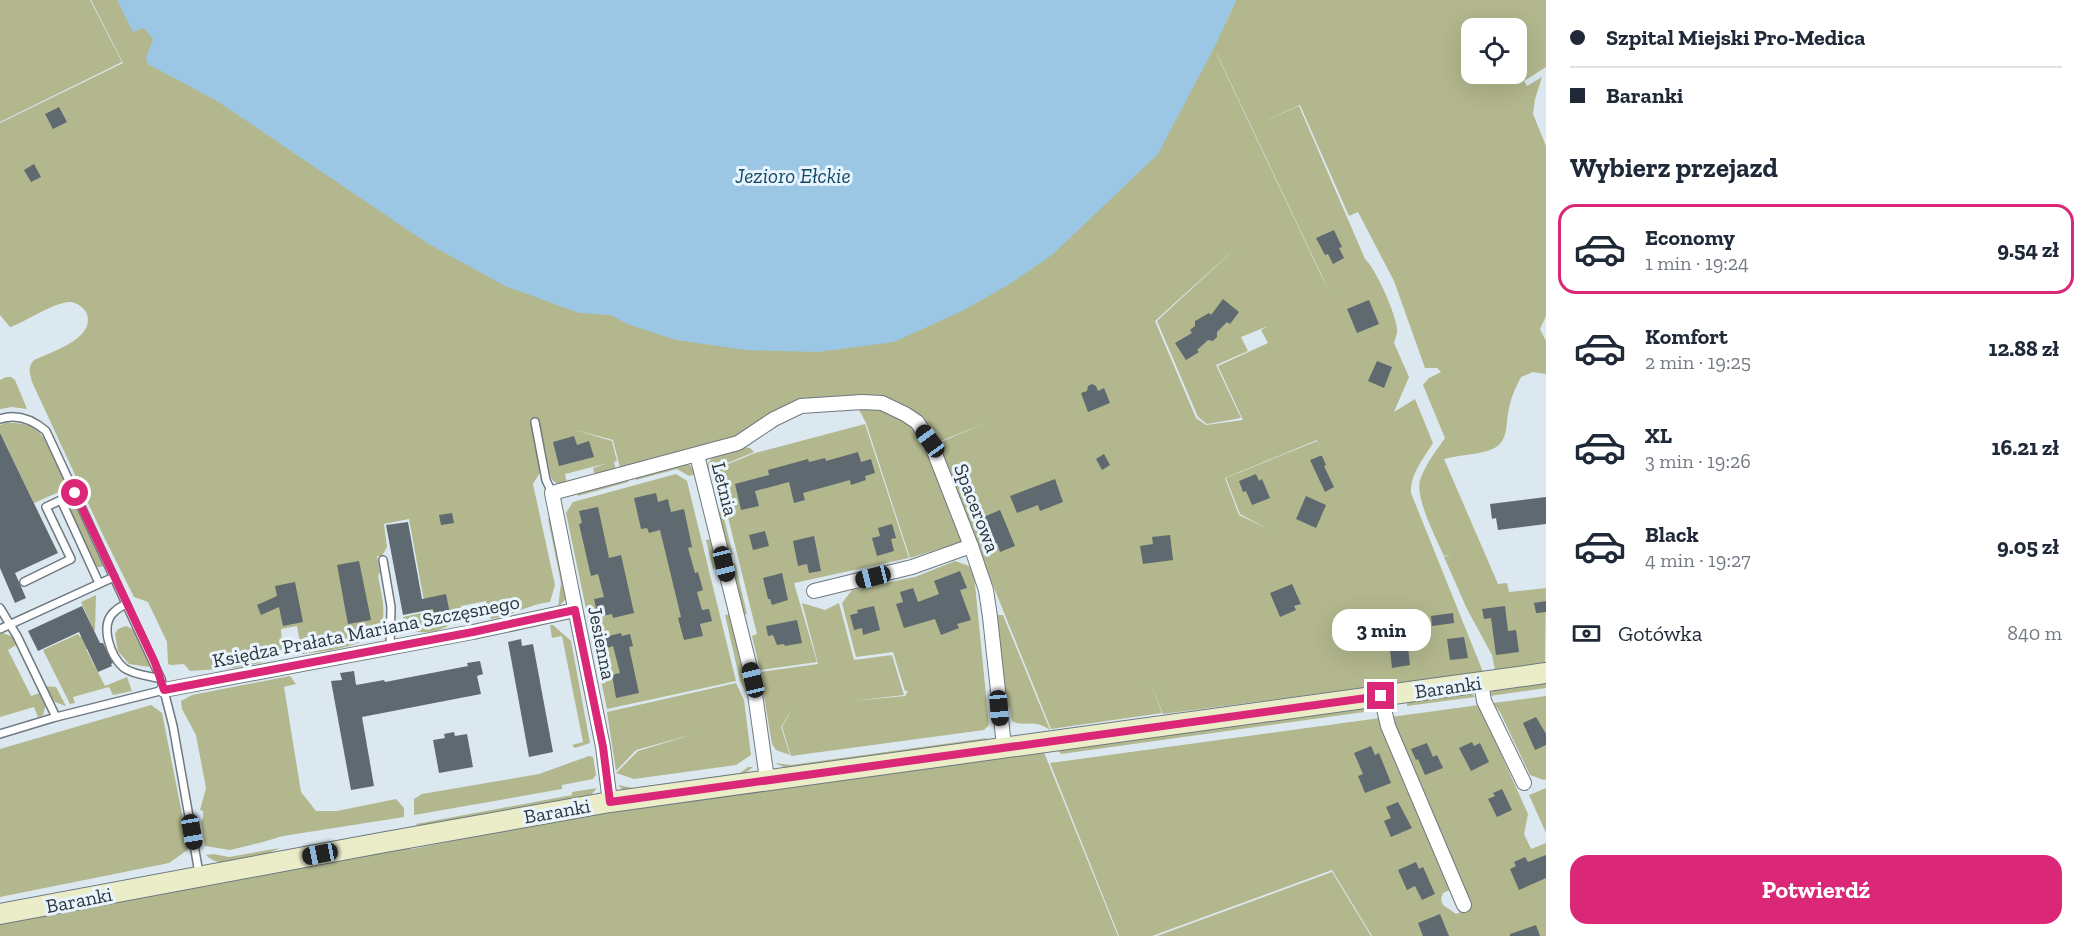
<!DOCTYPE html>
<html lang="pl">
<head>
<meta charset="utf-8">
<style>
	:root { --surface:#fff; --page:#f6f6f7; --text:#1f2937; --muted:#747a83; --line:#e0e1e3; --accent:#db2777 }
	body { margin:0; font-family:"Zilla Slab",serif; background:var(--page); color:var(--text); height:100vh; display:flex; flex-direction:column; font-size:22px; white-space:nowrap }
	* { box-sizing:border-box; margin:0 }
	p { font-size:20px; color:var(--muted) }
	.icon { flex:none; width:33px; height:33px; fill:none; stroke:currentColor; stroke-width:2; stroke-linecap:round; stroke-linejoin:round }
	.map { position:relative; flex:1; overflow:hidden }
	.sheet { display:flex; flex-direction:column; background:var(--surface); width:540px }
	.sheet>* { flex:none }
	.banner { display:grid; align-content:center; height:132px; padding:0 24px; background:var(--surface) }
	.controls { position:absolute; left:1461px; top:18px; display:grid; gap:12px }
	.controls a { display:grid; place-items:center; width:66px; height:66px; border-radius:12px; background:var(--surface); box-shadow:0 6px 24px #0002; font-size:30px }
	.end { position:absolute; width:27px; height:27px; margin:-14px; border:8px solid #db2777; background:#fff; box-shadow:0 0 0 3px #fff }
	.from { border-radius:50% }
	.bubble { position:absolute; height:42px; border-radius:18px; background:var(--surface); box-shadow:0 6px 24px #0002; font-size:20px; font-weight:700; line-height:42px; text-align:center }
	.car { position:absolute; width:18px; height:36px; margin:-18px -9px; border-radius:8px; box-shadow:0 0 4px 2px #0007; background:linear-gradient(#222 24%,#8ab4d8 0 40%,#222 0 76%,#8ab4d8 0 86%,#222 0) }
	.banner b { display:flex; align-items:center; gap:21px; height:57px; font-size:22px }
	.banner b+b { border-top:2px solid var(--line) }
	.banner i { width:15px; height:15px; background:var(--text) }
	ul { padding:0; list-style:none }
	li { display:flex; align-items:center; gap:18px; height:90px; margin:0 12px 9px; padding:0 12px; border:3px solid transparent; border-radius:18px }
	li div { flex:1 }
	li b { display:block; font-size:22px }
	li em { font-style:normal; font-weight:700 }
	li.on { border-color:var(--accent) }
	li>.icon { width:54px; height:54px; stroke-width:1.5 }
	h2 { padding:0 24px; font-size:27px; line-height:72px }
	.pay { display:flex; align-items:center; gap:15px; height:66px; padding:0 24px; font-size:22px }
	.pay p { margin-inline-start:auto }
	.primary-button { display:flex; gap:12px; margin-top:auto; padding:12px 24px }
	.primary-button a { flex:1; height:69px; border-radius:18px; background:var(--accent); color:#fff; font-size:24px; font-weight:700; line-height:69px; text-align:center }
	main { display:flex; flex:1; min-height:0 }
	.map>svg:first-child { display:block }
	.green { fill:#b2b78d; fill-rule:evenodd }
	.water { fill:#9cc7e4 }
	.building { fill:#5e6970 }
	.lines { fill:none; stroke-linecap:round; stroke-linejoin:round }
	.lane-casing { stroke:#6e7980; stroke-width:10 }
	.street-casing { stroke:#6e7980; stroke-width:16 }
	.secondary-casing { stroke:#6e7980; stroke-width:22 }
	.lane { stroke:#fff; stroke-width:7 }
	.street { stroke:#fff; stroke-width:14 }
	.secondary { stroke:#ebedc9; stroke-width:20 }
	.route { stroke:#db2777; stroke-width:8 }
	.labels { text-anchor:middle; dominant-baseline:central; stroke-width:6; stroke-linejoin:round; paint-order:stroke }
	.street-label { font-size:20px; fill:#313639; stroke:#e9f5fe }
	.water-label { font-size:21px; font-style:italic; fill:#134865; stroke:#e9f5fe }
</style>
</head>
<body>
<main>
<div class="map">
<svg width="1546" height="936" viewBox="0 0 1546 936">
	<rect width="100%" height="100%" fill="#dce8f0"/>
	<!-- green -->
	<g class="green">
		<path d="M0,0h90l32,62 -122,60z"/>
		<path d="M91,0h122l389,314 8,1 616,-293 10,-22h310v67l-22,14 3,5 15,-9 -7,22 -2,15 13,32v170l-6,13 6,12v33l-13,-2 -12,5c-5,10 -10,20 -12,31 -4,18 1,37 -22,43 -14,4 -29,4 -43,8l54,125 9,-1 2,9 37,-4 -1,75 -50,7 -3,-15 -25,-46 -23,-52 6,-3 -6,2c-8,-18 -29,-58 -24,-76 5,-15 16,-29 25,-42l-22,-53 6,-7 12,-6 -4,-4h-12l-31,-87 -36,-69 -9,4 -49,-111 -37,17 36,-16 66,153c11,10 31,55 32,70 1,4 -2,10 -3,14l15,34 -15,35 21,-13 18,44c-9,15 -23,31 -22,50l72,179 -320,42 -13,-33 12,32 -111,16 -115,-285 52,-22 -52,21 -27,-32 -93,-10 -79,35 -117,32 -7,-28 -41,-11 40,12 5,20 -3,1 2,8 -21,6 -2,-8 15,-5 -43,11 2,9c-7,2 -12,1 -16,-5l-12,-57 -7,1 9,49 -8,13 22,101 -5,17c-21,2 -38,14 -59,17l-5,-18 -25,5c-2,4 -2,10 -5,13 -12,14 -35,16 -50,10l-3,-12 23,-5 -17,-93 -25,5 3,23 -5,9h-5l3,16 -2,4c2,12 7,29 5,42 -4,29 -58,33 -81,36l-5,-28 -16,3 1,20 -22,14 -26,5 -44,3 -6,-7 -13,1 -3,-1 -1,-22 -19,-40 -14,-5 -32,-64 -70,-151c-2,-9 -5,-14 2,-22 17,-8 64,-22 52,-48 -3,-5 -9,-9 -15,-10 -16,-1 -45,20 -61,25l-10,-12v-192l123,-60zM1472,28h44v46h-44zM1217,54l105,222 7,16 -112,-237zM1240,244l-83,77 41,96 9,7 34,-6 -25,-53 32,-14 -7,-14 27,-11 -7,4 7,13 -50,23 25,54 -37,5 -10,-7 -41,-97zM1317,440l4,11 -4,-10 -91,37 14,36 28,15 -29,-14 -14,-37z"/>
		<path d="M6,377h5l4,3 12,29 -15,-2 -12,2v-29z"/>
		<path d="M857,406l32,3 28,20 12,17 33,96 -52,16 -44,-135z"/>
		<path d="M5,423c16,-1 29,2 39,15l59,126 -1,3h-5l-36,-76 -27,12 -30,-62 -4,1v-17z"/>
		<path d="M865,424l44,134 -115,25 23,79 -57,8 -8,-34 5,-2 -41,-165 39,-16z"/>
		<path d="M738,447l12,1 4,4 -31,13 -1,-3 -11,4 -3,5 -1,-6 5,-7z"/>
		<path d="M684,464l6,1 6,9 -7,2 -12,-7 -41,11 -1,-3z"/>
		<path d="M676,474l11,7 49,200 -129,28 -41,-196 7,-11z"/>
		<path d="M627,479l1,3 -50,14 -1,-3z"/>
		<path d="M722,510l11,45 -5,1 -10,-44z"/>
		<path d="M550,518l16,75 -1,7 -7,7 3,-24 -13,-64z"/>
		<path d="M712,539l7,29 -6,1 -7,-29z"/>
		<path d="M955,561l14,5 5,9 15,150 -5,5 -193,26 -9,-29 11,-20 -12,20 9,28 -14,-5 -4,-6 -12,-72 58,-8 -16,-61 23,7 14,-7 15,57 38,-5 12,40 -51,6 52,-5 3,-5h-3l-12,-39 -37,5 -14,-54 10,-13 63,-13z"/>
		<path d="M735,563l12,51 -5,1 -12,-51z"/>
		<path d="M96,595l-1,35 -14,3 11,-7 -11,-24z"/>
		<path d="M730,614l17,78 -1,1 -6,-12 -15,-66z"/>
		<path d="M996,615h7l47,115c-18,-12 -26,-2 -38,-9l-2,-12 -4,-6z"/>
		<path d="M550,625h3l18,16 19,102 -15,5 -3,-3 11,-3 -21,-106 -10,2z"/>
		<path d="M126,626l8,4 17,34 -2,3 -20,-3 -11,-13 -3,-17 3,-5z"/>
		<path d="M3,633l10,4 3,8 -8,5 23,46 9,-3 6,11 -3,11 -5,2 -4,-10 -34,10v-83z"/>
		<path d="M95,633l3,9 -12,7 19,37 22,-9 5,14 -19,4 -4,-8 -36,10 2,6 -5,1 -27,-54 35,-16 2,3z"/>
		<path d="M290,676l6,8 -12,3 17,105 15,19h21l59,-12 8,9v9l-121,19 -20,6 -33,8 -25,-4 -4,-24 2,-4v-7l-3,-1 6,-22 -10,-53 -14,-26 -1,-8 11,-6z"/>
		<path d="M1546,680v8l-56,8 3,-7z"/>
		<path d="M736,683l8,17 7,55 -15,10 -102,14 -18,-6 22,-22 56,-17 -58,16 -20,21 -9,-59z"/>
		<path d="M44,686l12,1 10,19 -11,-4z"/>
		<path d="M1470,691l5,6 -68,9v-3l3,-4z"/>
		<path d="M1546,696v83l-2,1 -14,-5 -30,-63 -7,-9z"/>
		<path d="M1371,704l8,6 -318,44 -5,-7z"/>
		<path d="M151,705l11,8 27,136 -20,14 -169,34v-148z"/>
		<path d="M1479,705l49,109 -4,20 7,15 15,-6v93h-174l-40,-66 -180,66h-33l-69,-173 330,-45 1,9 69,163 -7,3 -2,6 2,6 13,9 14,-6 -79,-191z"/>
		<path d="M987,738l-6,5 -195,25 -11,-5 16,2z"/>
		<path d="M1043,750l75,186h-1118v-14l396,-75 16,2 66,-13 21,-8 113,-20z"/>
		<path d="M589,756l4,1 3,18 -3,4 -31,6v4l-148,26v-16l8,-5 117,-20z"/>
		<path d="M748,767h5l-10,8 -114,15 -7,-1 -4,-4 15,3 107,-15z"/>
		<path d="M597,788l-6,7 -8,4 -164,28 -3,-3 156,-29v-3z"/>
		<path d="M1546,788v45l-17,-38z"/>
		<path d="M280,848c-19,9 -57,25 -74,7l8,-1 15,3z"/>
		<path d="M1332,872l39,64h-214z"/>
	</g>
	<!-- water -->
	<path class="water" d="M117,0h1119l-20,44 -58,110 -106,101 -44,30 -46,26 -68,31 -76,10 -72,-2 -70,-10 -46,-15 -20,-10 -31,-2 -74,-27 -78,-43 -210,-142 -69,-37 -2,-6 7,-19 -9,-11 -11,4z"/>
	<!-- building -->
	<g class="building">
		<path d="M59,107l8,15 -14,7 -8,-15z"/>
		<path d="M34,164l7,13 -10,5 -7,-12z"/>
		<path d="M1334,230l8,17 -3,1 5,10 -11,6 -5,-10 -3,1 -9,-17z"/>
		<path d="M1223,299l16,13 -9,12 -3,-2 -10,10v5l-4,4 -5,-1 -11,10 2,2 -13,8 -11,-17 17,-10 -2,-3 5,-4v-5l14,-8 2,2z"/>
		<path d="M1369,300l10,24 -22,9 -10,-24z"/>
		<path d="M1377,361l15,6 -8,21 -16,-7z"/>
		<path d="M1092,384l4,2 2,5 6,-3 6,15 -22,9 -7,-19 6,-2 1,-5z"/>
		<path d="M0,433l58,120 -43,20 11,25 -11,5 -15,-35z"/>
		<path d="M574,436l3,9 12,-4 5,16 -35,9 -6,-24z"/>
		<path d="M858,452l3,10 10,-3 4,14 -10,3 1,4 -15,5 -1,-5 -47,13 2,7 -11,3 -5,-21 -34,9 4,15 -18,4 -6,-26 34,-9 -1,-5 40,-11 1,3 16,-4 1,3z"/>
		<path d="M1104,454l6,11 -8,5 -6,-11z"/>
		<path d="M1320,456h2l4,9 -2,1 10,21 -9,5 -15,-32z"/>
		<path d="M1256,474l3,7 3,-2 8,19 -18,7 -6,-14 -3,1 -4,-11z"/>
		<path d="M1055,479l8,23 -23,9 -2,-6 -21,8 -7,-17z"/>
		<path d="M656,493l2,9 10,-3 3,13 13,-3 8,38 -4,1 7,25 3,-1 5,18 -6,2 5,18 7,-1 3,12 -12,3 3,12 -19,4 -6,-22 3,-1 -21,-87 -11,3 -2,-5 -6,1 -7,-31z"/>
		<path d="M1306,496l20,9 -10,23 -20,-9z"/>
		<path d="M1546,497v27l-48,6 -2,-12 -4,1 -2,-15z"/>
		<path d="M598,507l11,51 12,-3 13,58 -21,5 -1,-4 -14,3 -4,-18 10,-2 -6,-23 -7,2 -12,-52 3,-1 -3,-12z"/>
		<path d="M1000,510l15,36 -15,6 -3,-9 -5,1 -11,-26z"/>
		<path d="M452,513l2,10 -13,2 -2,-10z"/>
		<path d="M408,522l14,77 24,-5 5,25 -16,3 -2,-13 -30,6 -17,-90z"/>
		<path d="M892,524l4,14 -5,1 3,12 -17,5 -5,-18 8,-2 -2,-8z"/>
		<path d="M765,531l4,15 -16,4 -4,-15z"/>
		<path d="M1170,535l3,25 -30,4 -3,-18 13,-2 -1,-7z"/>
		<path d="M814,536l7,35 -12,2 -2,-9 -9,2 -5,-25z"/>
		<path d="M359,561l12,59 -23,4 -11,-59z"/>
		<path d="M960,571l7,17 -7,2 11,30 -14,4 2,4 -18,7 -6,-16 -31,9 -8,-24 7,-2 -3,-10 13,-4 5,14 21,-8 -5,-13z"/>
		<path d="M782,573l6,27 -16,5 -2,-6h-2l-5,-21z"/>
		<path d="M295,582l8,40 -20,4 -4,-19 -18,8 -4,-10 20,-9 -2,-10z"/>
		<path d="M1292,584l9,20 -7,2 2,4 -16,7 -10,-24z"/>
		<path d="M1546,601v11l-10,1 -2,-10z"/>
		<path d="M82,606l18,37h3l10,20 -2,1 1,2 -14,6 -19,-40 -41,19 -10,-20z"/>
		<path d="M874,606l6,24 -17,5 -1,-7 -8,2 -4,-15 8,-2 -1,-3z"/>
		<path d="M1505,606l3,25 8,-1 3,22 -23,3 -5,-37 -7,1 -2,-10z"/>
		<path d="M1453,613l1,10 -22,3 -1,-10z"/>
		<path d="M1400,619l1,9 -22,2 -1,-9z"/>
		<path d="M797,620l5,23 -17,3 -1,-2 -7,1 -4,-10 -5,1 -2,-10z"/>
		<path d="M621,633l1,3 8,-2 3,12 -4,1 10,46 -23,5 -4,-23 8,-2 -7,-27 -6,2 -2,-11z"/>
		<path d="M1464,637l4,21 -18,2 -3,-21z"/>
		<path d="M521,639l1,7 11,-2 20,108 -24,5 -21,-115z"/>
		<path d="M1408,647l2,18 -18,3 -2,-18z"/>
		<path d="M480,661l3,13 -6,2 4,18 -119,23 12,69 -23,4 -20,-109 11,-1 -2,-7 14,-2 2,14 28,-5 1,2 83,-16 -1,-3z"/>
		<path d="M1536,717l10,17v11l-11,5 -12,-27z"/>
		<path d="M454,732l1,4 12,-2 6,33 -34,6 -6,-33 12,-2 -1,-4z"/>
		<path d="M1472,742l2,4 6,-3 9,19 -18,9 -12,-23z"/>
		<path d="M1427,743l6,14 4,-2 6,13 -18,7 -7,-16 -2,1 -5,-11z"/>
		<path d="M1371,746l4,9 4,-2 12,30 -26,10 -7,-17 5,-2 -9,-21z"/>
		<path d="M1502,789l10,21 -15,7 -9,-18 7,-3 -2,-3z"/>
		<path d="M1398,802l14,26 -21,9 -7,-16 7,-3 -5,-11z"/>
		<path d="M1546,855v23l-27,12 -9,-21 6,-3 -2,-4 11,-5 3,5z"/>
		<path d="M1416,862l3,7 4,-2 12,27 -13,6 -7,-14 -8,4 -9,-20z"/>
		<path d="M1440,914l9,22h-26l-5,-13z"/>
		<path d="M1536,925l4,11h-30v-2z"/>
	</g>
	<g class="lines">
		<!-- lane casing -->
		<g class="lane-casing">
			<g id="lane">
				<path d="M0,419c18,-6 33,1 46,12l115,248 12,47 26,147"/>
				<path d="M535,422l11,58 6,13"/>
				<path d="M383,560l8,47 -1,40"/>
				<path d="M24,582l47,-23 -25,-52 15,-7 38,83"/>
				<path d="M126,604c-4,2 -9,5 -12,8 -15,14 -3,45 10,56 10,7 26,8 37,11"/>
				<path d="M0,608l17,28 39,81 -56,17"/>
				<path d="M0,629l114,-52"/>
				<path d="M56,717l108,-27"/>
			</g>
		</g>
		<!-- street casing -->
		<g class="street-casing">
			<g id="street">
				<path d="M697,455l56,225 14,99"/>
				<path d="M814,591l98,-24 59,-21"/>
				<path d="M1481,682l3,19 40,82"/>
				<path d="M164,690l309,-58 102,-22"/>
				<path d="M1381,696l7,30 76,179"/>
				<path d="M610,802l-7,-55 -51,-254 186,-50 36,-24 27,-13 61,-4 20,1 23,11 12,8 13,19 41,105 15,44 4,27 14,129"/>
			</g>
		</g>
		<!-- secondary casing -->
		<g class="secondary-casing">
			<path id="secondary" d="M0,914l380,-71 230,-41 936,-129"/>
		</g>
		<!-- lane -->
		<use href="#lane" class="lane"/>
		<!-- street -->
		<use href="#street" class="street"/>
		<!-- secondary -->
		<use href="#secondary" class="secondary"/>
	</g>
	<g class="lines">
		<!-- route -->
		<path class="route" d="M75,493l80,170 9,27 309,-58 102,-22 28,137 7,55 771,-106"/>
	</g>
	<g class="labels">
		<!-- street labels -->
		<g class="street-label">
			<text transform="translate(725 489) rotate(76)">Letnia</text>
			<text transform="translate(977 508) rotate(69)">Spacerowa</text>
			<text transform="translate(366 631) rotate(-11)">Księdza Prałata Mariana Szczęsnego</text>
			<text transform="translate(602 643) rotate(79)">Jesienna</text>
			<text transform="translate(1448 687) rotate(-8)">Baranki</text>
			<text transform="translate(557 811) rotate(-10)">Baranki</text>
			<text transform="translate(79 900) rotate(-11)">Baranki</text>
		</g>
		<!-- water labels -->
		<g class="water-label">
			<text x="793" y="175">Jezioro Ełckie</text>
		</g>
	</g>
</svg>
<div class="controls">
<a><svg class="icon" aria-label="locate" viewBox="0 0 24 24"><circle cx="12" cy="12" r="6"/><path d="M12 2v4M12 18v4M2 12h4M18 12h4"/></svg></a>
</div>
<i class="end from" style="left:75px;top:493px"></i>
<i class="end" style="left:1381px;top:696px"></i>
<div class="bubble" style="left:1332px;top:609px;width:99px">3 min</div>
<i class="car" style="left:930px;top:441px;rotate:324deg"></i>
<i class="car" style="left:724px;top:564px;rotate:166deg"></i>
<i class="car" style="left:873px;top:577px;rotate:256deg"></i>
<i class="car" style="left:753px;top:680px;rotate:346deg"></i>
<i class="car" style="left:999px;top:708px;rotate:175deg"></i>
<i class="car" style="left:192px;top:832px;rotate:170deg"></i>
<i class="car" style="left:320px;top:854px;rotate:259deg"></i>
</div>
<section class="sheet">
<div class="banner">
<b><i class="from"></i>Szpital Miejski Pro-Medica</b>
<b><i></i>Baranki</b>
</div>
<h2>Wybierz przejazd</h2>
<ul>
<li class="on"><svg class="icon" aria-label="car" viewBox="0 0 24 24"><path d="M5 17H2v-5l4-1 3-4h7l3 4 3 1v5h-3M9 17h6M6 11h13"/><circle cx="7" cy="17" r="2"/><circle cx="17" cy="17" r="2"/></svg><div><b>Economy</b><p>1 min · 19:24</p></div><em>9.54 zł</em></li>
<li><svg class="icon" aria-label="car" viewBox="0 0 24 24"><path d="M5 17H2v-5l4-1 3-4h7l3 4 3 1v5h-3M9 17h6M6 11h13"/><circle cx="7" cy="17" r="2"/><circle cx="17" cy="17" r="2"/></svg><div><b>Komfort</b><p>2 min · 19:25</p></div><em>12.88 zł</em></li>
<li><svg class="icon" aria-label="car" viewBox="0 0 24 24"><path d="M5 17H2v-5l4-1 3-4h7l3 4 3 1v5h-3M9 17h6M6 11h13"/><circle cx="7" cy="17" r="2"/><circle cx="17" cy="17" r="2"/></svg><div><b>XL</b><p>3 min · 19:26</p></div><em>16.21 zł</em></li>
<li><svg class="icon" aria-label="car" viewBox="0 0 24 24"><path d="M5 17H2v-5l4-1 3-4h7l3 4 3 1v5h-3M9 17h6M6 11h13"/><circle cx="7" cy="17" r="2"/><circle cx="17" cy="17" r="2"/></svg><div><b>Black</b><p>4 min · 19:27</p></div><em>9.05 zł</em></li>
</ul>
<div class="pay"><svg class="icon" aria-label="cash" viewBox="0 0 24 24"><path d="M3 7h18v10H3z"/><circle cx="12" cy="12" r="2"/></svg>Gotówka<p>840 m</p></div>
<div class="primary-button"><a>Potwierdź</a></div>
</section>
</main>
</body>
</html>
